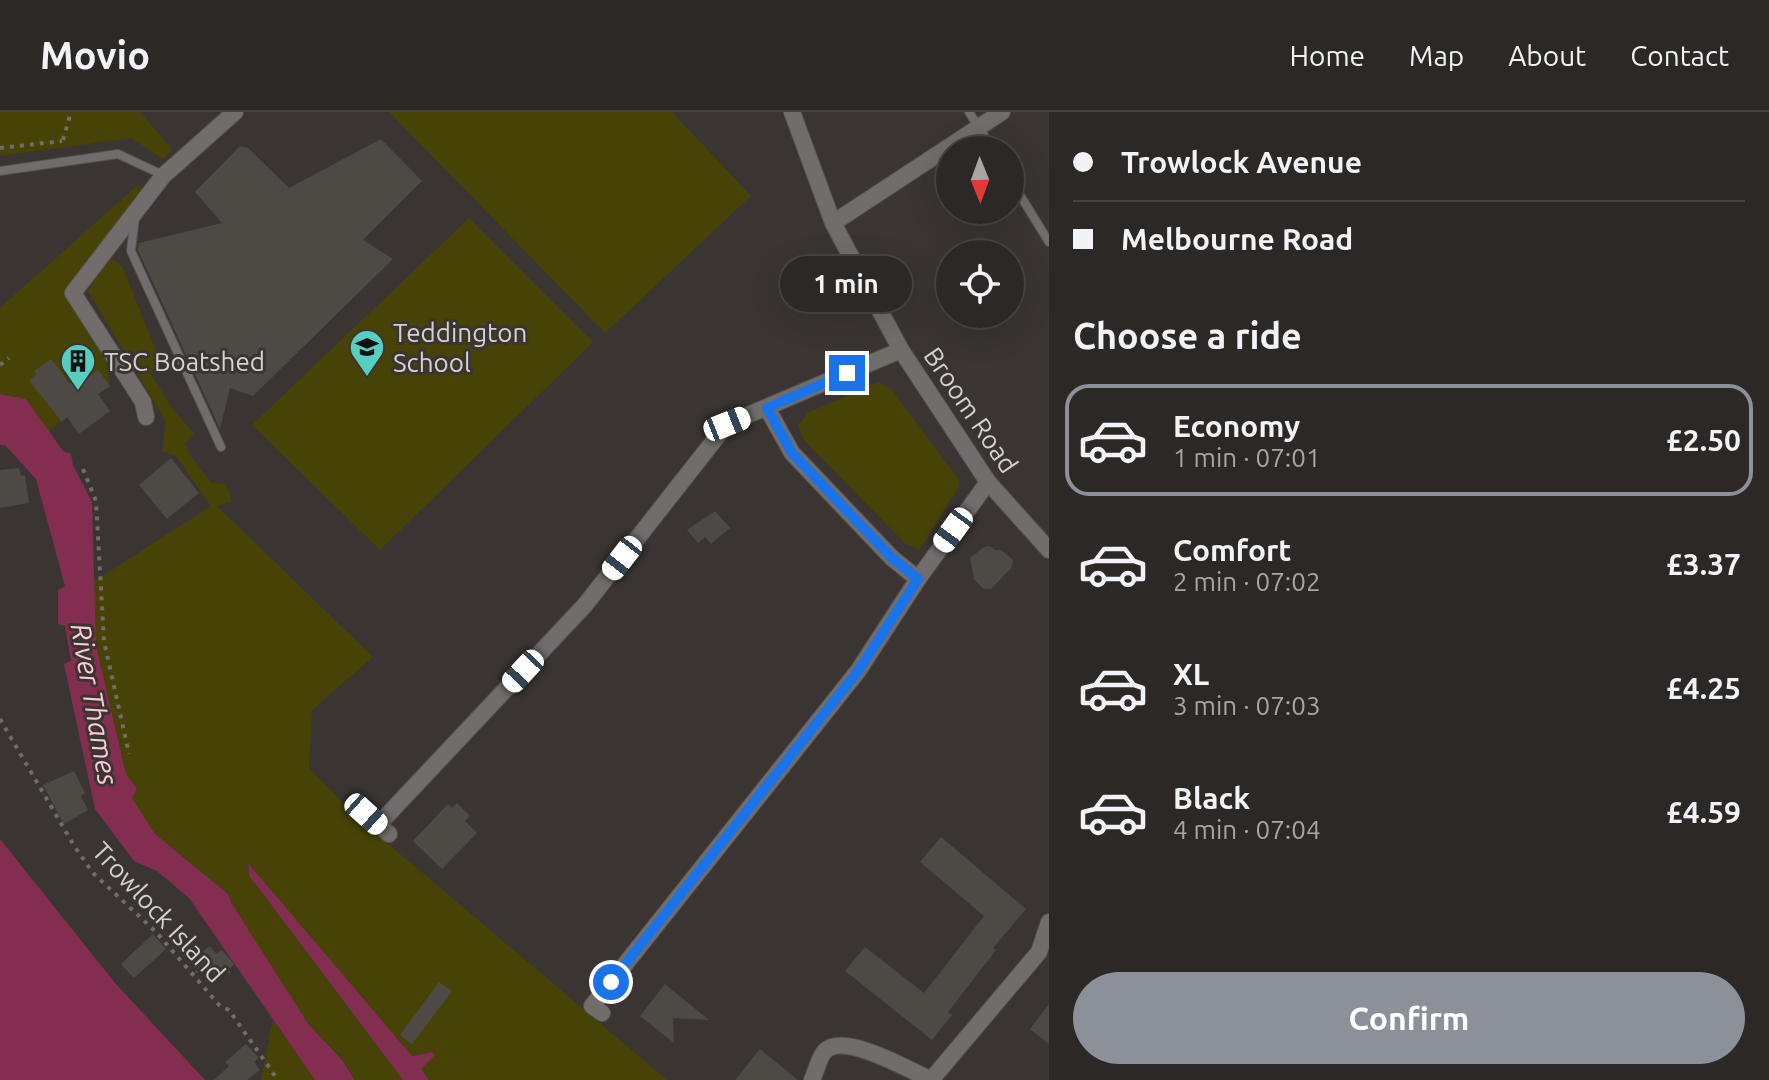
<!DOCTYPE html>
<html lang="en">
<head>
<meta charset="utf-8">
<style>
	:root { --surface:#2c2826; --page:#383432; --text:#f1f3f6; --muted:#a6a6a7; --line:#484443; --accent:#8c9099 }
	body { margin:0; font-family:Ubuntu,sans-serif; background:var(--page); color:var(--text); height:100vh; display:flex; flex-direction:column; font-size:30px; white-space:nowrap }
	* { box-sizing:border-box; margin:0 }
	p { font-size:26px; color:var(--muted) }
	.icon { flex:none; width:44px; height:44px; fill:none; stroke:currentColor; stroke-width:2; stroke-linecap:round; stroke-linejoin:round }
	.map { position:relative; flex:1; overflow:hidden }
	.sheet { display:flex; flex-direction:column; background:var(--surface); width:720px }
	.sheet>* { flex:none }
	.hud { display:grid; align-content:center; height:176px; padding:0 24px; background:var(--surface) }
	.needle { width:52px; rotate:179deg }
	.fabs { position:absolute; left:936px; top:24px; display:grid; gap:16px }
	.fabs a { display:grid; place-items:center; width:88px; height:88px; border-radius:50%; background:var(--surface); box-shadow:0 8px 32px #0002,0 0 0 2px var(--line); font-size:40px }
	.end { position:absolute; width:36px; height:36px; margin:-18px; border:10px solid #1a73e8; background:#fff; box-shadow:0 0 0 4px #fff }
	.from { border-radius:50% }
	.bubble { position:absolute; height:56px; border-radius:28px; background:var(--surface); box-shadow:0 8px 32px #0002,0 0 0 2px var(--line); font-size:26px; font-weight:600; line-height:56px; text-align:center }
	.car { position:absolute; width:24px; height:48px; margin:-24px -12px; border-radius:10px; box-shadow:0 0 6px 2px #0007; background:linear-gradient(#fff 24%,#345 0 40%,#fff 0 76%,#345 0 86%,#fff 0) }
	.hud b { display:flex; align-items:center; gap:28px; height:76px; font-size:30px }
	.hud b+b { border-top:2px solid var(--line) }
	.hud i { width:20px; height:20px; background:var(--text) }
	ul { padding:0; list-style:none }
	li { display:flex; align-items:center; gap:24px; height:112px; margin:0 16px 12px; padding:0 8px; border:4px solid transparent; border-radius:24px }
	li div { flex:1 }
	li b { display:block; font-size:30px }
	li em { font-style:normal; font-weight:600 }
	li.current { border-color:var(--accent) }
	li>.icon { width:72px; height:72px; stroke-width:1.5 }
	h2 { padding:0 24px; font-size:36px; line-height:96px }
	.cta { display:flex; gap:16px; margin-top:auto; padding:16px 24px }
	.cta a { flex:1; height:92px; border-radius:48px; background:var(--accent); color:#fff; font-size:32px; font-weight:600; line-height:92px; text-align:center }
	header { display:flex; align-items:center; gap:48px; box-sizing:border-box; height:112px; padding:0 40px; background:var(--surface); border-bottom:2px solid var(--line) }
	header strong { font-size:38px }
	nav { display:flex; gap:44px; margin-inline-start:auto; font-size:28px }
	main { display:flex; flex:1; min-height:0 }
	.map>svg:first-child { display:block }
	.green { fill:#474307 }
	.water { fill:#832e50 }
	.building { fill:#4d4a45 }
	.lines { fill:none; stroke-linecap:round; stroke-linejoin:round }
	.service-casing { stroke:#56514e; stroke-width:10 }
	.minor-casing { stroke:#56514e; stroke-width:18 }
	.tertiary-casing { stroke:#56514e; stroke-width:18 }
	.path { stroke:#706c69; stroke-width:4; stroke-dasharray:4 6; stroke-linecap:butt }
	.service { stroke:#706d6c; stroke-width:8 }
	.minor { stroke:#706d6c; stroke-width:16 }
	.tertiary { stroke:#706d6c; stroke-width:16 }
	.route { stroke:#1a73e8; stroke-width:10 }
	.labels { text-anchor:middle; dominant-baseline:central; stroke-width:6; stroke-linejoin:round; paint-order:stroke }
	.poi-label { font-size:26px; fill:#d5d1d0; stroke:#3a3532; text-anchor:start }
	.street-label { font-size:26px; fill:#d5d1d0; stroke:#3a3532 }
	.water-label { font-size:28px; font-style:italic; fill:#fdcad9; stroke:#3a3532 }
</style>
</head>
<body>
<header>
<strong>Movio</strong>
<nav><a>Home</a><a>Map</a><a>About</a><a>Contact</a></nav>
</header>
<main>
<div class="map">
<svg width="1049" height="968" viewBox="0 0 1049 968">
	<rect width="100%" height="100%" fill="#3a3532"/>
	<!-- green -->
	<g class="green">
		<path d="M0,0h140l32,38 -9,9 -31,-21 -132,18z"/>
		<path d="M389,0h283l79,84 -146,137z"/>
		<path d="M138,73l7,5 -79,105 41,60 -5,1 4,6 4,24 -62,45 -22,-32 -26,-5v-86z"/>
		<path d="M469,106l124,124 -213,208 -128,-125z"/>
		<path d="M109,144l14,12 38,95 -11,10 22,35 22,25 -9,10 4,11 23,29 14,1 6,17 -15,5 156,151 -61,53 -3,58 50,51 308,261h-238l-8,-11 14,-15 -3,-2 -20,4 -164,-193 1,13 14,18 140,186h-49l-10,-19 -35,-36 -77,-121 -4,-10 -73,-60 -23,-36 5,-9 -11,-15 -30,-129 -3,-63 118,-76 -35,-50 -14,-5 4,-29 -78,-131z"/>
		<path d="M878,270l13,7 68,91 -1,8 -38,61 -13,-4 -103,-105 -6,-14 10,-13z"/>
		<path d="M273,908l42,60h-54z"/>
	</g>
	<!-- water -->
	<g class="water">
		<path d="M0,282l26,5 37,52 8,3 2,11 19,37 4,143 30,129 11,15 -5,9 23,36 73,60 4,10 77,121 35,37 10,18h-39l-126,-182 -32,-27 -23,-10 -39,-52 -31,-145 7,-3 -6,-35 -7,-2v-34l7,-4 -29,-107 -31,-34h-5z"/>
		<path d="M0,727l115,144 90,97h-205z"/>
		<path d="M248,751l164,193 20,-4 3,3 -14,14 8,11h-26l-140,-186 -14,-18z"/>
	</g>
	<!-- building -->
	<g class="building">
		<path d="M381,27l41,42 -59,59 30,19 -140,137 -23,-8 -10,41 -82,-179 1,-7 83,-20 -27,-31 45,-46 8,2 41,40z"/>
		<path d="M51,247l19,25 14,-10 3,4 11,-8 12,16 -12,8 12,17 -31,23 -12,-17 -5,5 -33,-42 8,-6 -3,-3z"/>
		<path d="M171,346l28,35 -32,26 -28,-34z"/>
		<path d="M19,356l2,8 4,-1 4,28 -29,5v-38z"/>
		<path d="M715,399l15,17 -19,16 -6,-7 -7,6 -11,-13z"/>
		<path d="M990,434l5,4h6l12,10 -1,7 -21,22h-7l-10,-10 -4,-21 14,-11z"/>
		<path d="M74,659l11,22 -4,3 7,14 -24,14 -21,-39z"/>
		<path d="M457,691l13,13 -5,5 12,12 -35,36 -29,-28 35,-37 4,4z"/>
		<path d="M941,725l85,72 -33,39 3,2 -48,62 4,3 -20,25 -87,-69 20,-24 59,46 60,-77 -64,-54z"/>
		<path d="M153,822l13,15 -32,29 -13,-14z"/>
		<path d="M210,834l6,8 6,-4 12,14 -5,6 2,3h-19l-6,5 -5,-5h-8l5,-4 -7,-8z"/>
		<path d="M439,870l13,9 -40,53 -12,-9z"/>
		<path d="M665,872l44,36 -36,-2 1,25 -34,-27z"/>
		<path d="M1049,892v40l-19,-15z"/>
		<path d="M246,932l13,14 -5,4 6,8 -13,10h-33l15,-14 -4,-4z"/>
		<path d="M760,937l38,31h-63z"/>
	</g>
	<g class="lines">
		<!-- service casing -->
		<g class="service-casing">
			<g id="service">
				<path d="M969,0l24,38"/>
				<path d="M0,59l118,-17 45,21"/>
				<path d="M1010,67l39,63"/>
				<path d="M135,104l-4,35 90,196"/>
			</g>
		</g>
		<!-- minor casing -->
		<g class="minor-casing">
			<g id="minor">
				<path d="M833,111l169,-111"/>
				<path d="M767,296l25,45 100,105 26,21"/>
				<path d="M146,305l-3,-15 -70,-109 90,-117 72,-64"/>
				<path d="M366,702l23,20"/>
				<path d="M378,713l207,-220 142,-181 174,-74"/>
				<path d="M602,901l-10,-7 266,-335 60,-92 70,-97"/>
				<path d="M812,968c4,-8 7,-23 13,-29 19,-19 84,19 106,29"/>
				<path d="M931,968l108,-128 10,-30"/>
			</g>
		</g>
		<!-- tertiary casing -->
		<g class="tertiary-casing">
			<path id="tertiary" d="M792,0l41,111 68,127 87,132 61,68"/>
		</g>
		<!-- path -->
		<g class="path">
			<path d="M63,28l8,-28"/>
			<path d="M0,36l62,-7"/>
			<path d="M0,253l9,-7"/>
			<path d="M83,357l13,32 8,140 25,113"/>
			<path d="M0,607l73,125 20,29 63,59 64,74 9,4 49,70"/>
		</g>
		<!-- service -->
		<use href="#service" class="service"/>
		<!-- minor -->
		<use href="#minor" class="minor"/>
		<!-- tertiary -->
		<use href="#tertiary" class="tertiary"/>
	</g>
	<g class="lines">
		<!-- route -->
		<path class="route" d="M611,870l247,-311 60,-92 -26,-21 -100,-105 -25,-45 80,-35"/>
	</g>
	<!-- icons -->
	<defs>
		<g id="school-pin" transform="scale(1.8)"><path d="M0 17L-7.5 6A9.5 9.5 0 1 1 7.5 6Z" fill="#58cec0" stroke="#3a3532"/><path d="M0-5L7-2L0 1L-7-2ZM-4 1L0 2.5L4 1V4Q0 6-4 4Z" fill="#111"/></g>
		<g id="building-pin" transform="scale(1.8)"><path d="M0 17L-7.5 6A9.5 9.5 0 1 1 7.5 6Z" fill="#58cec0" stroke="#3a3532"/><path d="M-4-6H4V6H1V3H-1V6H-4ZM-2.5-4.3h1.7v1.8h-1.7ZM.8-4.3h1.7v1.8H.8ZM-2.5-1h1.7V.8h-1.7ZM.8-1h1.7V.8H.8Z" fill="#111"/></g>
	</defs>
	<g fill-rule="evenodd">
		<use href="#school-pin" x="367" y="235"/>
		<use href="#building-pin" x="78" y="249"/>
	</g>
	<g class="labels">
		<!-- poi labels -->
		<g class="poi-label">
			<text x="393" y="220">Teddington<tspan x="393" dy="30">School</tspan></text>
			<text x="104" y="249">TSC Boatshed</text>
		</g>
		<!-- street labels -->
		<g class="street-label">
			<text transform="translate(971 298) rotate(56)">Broom Road</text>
			<text transform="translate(159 800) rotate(47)">Trowlock Island</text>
		</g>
		<!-- water labels -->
		<g class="water-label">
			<text transform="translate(95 592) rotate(80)">River Thames</text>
		</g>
	</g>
</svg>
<div class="fabs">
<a><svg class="needle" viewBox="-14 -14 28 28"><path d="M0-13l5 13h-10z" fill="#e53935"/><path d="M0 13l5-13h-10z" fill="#a6a6a7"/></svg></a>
<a><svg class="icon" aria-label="locate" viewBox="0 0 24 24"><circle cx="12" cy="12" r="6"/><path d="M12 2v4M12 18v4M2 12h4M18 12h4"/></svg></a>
</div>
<i class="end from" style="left:611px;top:870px"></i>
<i class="end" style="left:847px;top:261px"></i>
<div class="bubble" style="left:780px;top:144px;width:132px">1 min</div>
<i class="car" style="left:727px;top:312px;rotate:68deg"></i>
<i class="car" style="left:953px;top:418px;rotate:216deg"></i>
<i class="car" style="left:622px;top:446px;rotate:218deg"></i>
<i class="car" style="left:523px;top:559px;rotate:223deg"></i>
<i class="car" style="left:366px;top:702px;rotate:132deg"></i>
</div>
<section class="sheet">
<div class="hud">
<b><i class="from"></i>Trowlock Avenue</b>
<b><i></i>Melbourne Road</b>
</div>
<h2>Choose a ride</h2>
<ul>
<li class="current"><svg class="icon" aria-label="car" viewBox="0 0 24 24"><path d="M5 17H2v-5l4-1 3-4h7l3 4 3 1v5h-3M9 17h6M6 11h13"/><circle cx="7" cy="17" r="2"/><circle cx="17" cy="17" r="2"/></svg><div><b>Economy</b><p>1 min · 07:01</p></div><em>£2.50</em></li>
<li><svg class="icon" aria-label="car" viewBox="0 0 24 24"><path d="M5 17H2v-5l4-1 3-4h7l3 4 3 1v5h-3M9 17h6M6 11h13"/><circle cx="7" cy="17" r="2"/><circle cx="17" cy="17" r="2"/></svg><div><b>Comfort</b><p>2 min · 07:02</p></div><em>£3.37</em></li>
<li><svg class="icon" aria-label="car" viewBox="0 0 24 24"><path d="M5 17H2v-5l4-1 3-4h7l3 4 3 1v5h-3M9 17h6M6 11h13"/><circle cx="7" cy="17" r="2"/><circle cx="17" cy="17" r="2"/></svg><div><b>XL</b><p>3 min · 07:03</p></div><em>£4.25</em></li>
<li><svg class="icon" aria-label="car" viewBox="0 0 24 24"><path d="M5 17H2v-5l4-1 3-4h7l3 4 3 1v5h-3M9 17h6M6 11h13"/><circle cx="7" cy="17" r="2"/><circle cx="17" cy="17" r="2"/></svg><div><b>Black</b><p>4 min · 07:04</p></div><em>£4.59</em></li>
</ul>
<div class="cta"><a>Confirm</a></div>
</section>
</main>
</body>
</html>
